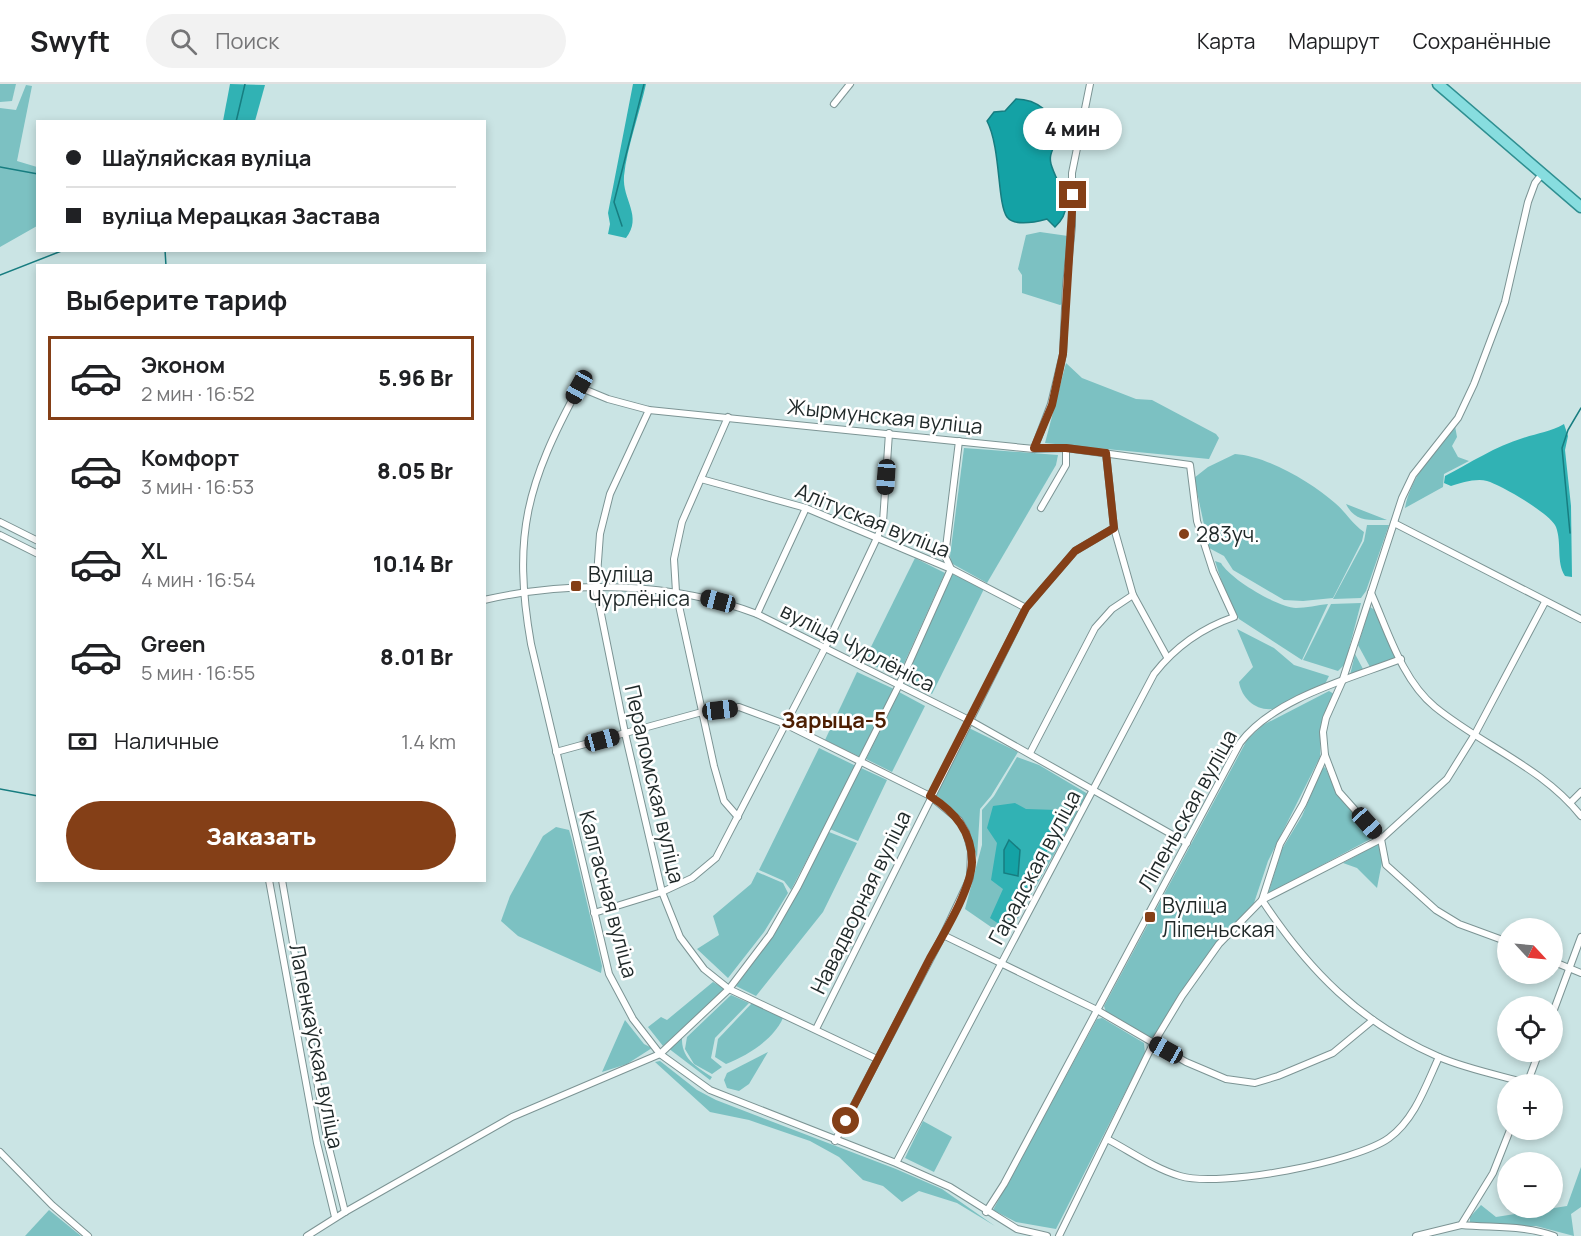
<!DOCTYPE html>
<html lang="ru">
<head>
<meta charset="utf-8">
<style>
	:root { --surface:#fff; --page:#f2f2f2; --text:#202124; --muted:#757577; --line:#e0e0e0; --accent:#843f17 }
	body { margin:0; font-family:Manrope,sans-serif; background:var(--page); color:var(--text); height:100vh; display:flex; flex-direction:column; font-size:22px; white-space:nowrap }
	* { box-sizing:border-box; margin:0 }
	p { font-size:20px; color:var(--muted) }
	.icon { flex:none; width:33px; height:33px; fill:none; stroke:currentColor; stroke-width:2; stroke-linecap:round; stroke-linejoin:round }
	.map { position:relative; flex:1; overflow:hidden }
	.drawer { position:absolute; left:36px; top:180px; width:450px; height:618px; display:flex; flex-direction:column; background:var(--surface); border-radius:0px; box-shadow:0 3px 9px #0003 }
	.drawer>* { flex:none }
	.hud { position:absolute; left:36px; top:36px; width:450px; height:132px; border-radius:0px; box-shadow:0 3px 9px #0003; display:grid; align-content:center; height:132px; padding:0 30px; background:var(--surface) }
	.needle { width:39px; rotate:116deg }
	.tools { position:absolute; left:1497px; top:834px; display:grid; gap:12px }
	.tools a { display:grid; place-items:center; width:66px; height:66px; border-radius:50%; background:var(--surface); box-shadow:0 3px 9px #0003; font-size:30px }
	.end { position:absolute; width:27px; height:27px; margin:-14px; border:8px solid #843f17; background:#fff; box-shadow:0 0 0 3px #fff }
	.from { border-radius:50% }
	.bubble { position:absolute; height:42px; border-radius:21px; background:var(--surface); box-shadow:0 3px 9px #0003; font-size:20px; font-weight:800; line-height:42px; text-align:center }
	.car { position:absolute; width:18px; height:36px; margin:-18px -9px; border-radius:8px; box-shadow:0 0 4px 2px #0007; background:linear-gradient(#222 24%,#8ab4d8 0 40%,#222 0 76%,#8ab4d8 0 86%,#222 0) }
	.hud b { display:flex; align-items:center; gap:21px; height:57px; font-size:22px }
	.hud b+b { border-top:2px solid var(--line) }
	.hud i { width:15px; height:15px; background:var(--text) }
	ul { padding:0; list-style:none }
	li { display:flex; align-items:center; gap:18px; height:84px; margin:0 12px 9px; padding:0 18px; border:3px solid transparent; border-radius:0px }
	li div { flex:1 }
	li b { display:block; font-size:22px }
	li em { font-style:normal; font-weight:800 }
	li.on { border-color:var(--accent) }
	li>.icon { width:54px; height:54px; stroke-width:1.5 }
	h2 { padding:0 30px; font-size:27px; line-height:72px }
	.pay { display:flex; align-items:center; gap:15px; height:66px; padding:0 30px; font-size:22px }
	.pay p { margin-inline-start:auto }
	.primary-button { display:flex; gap:12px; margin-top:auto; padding:12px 30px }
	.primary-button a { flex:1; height:69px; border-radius:36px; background:var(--accent); color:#fff; font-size:24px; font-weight:800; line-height:69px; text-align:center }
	header { display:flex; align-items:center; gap:36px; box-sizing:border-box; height:84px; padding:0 30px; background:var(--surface); border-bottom:2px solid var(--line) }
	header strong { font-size:28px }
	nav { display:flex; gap:33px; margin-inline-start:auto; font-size:21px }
	.search { width:420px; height:54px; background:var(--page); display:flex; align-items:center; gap:15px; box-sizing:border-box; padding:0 21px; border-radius:33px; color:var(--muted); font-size:22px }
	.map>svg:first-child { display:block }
	.green { fill:#7cc1c2 }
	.forest { fill:#31b2b4 }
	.water { fill:#14a2a5; stroke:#177d80; stroke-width:1.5 }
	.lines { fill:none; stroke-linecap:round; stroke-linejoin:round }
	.stream { stroke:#177d80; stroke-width:1.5 }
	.minor-casing { stroke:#7c9494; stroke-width:8 }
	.primary-casing { stroke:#2f8f91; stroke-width:13 }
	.minor { stroke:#fff; stroke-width:6 }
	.primary { stroke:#87dddf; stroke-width:10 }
	.route { stroke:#843f17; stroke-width:8 }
	.poi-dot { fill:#843f17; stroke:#fff; stroke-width:2 }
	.labels { text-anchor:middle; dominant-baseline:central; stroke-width:5; stroke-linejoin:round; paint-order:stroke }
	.street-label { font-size:21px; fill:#1f2828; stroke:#fff }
	.poi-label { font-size:21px; fill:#1f2828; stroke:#fff; text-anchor:start }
	.neighbourhood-label { font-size:22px; font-weight:bold; fill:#4d1e02; stroke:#fff }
</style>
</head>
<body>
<header>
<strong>Swyft</strong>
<div class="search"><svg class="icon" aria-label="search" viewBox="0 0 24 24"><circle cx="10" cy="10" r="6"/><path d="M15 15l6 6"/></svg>Поиск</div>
<nav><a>Карта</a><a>Маршрут</a><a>Сохранённые</a></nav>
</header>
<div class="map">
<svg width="1581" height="1152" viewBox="0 0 1581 1152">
	<rect width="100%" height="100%" fill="#cae4e4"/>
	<!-- green -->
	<g class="green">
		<path d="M0,0h16l-4,17 -12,1z"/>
		<path d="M26,1l6,1 -15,75 20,6v59l-37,21v-139l16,2z"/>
		<path d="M1040,148l28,4 -4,67 -4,2 -38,-12v-18l-4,-6 8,-34z"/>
		<path d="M1066,279l16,15 54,21 16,1 64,34 3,4 -10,21 -164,-16z"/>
		<path d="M1455,342l2,11 -5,9 6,11 11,4 -25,13 -1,13 -38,21c6,-32 30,-57 50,-82z"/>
		<path d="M964,364l94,7 -2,10 -69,118 -36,-20 -1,-7z"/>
		<path d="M1235,370c32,2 76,28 100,49 11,9 15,19 29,29l-2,9 -29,57 -30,3 -19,-1 -51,-30 -9,-14 -15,-8 -15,-70 14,-11z"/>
		<path d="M1346,420l41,16c-18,0 -32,2 -41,-16z"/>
		<path d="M1367,441h22l-23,66 -5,7 -28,1 31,-58z"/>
		<path d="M915,474l30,15 -47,104 -34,-16z"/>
		<path d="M1215,477l6,2c9,16 56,44 75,45 10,0 22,-3 32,-4l-26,56 -63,-41 -15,-30z"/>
		<path d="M952,490l32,15 -52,105 -27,-14z"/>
		<path d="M1361,519l-16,61 -7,7 -35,-11 28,-56z"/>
		<path d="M1370,523l5,3 20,48 -25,9 -12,-22z"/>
		<path d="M1237,545l37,19 20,17 35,11 -4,8 -52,25c-17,2 -31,-10 -34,-27l14,-15z"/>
		<path d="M1355,570l8,15 -13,6z"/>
		<path d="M857,588l37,17 -34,68 -35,-17z"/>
		<path d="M1329,607l5,3 -13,38 -1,25 -52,104 -14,42 -39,42 -61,92 -3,1 -45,-26 -2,-6 143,-266 16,-15z"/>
		<path d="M899,608l26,14 -33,66 -26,-13z"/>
		<path d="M969,644l49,24 -27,44 -11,13 -3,49c-9,-32 -15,-43 -41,-63z"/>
		<path d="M819,664l37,18 -65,124 -7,-9 -25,-11z"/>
		<path d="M1017,673l22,8 49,29 -81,144 -42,-29 17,-64v-35l12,-14z"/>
		<path d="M1325,683l14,30 37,39 -108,58 14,-45 20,-33 20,-47z"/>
		<path d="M861,684l26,12 -29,61 -28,-12z"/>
		<path d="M556,743l13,3 3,10 30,126 -1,7 -83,-37 -17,-15 9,-25 33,-60z"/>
		<path d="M829,748l28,11 -34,69 -67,84 -20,-10 39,-53z"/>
		<path d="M1380,759l2,19 -5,26 -20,-20 -14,-5z"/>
		<path d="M757,788l26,11 5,10 -24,39 -36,46 -31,-29 22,-14 -6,-19 38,-32z"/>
		<path d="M713,898l12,7 -62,57 -15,-19 13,-10 6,3z"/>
		<path d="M731,911l18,8 -34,35 -4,20 11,9 -10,7 -18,-10 -9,-15 2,-12z"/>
		<path d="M752,919l31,15c-10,22 -35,37 -57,46l-11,-7 3,-18z"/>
		<path d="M1102,934l42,25 1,10 -89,176 -40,-7 -23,-12 104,-191z"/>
		<path d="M625,936l19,24 8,4 -25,16 -25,8z"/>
		<path d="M682,953c-1,21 13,29 30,40l-2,3 -42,-32z"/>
		<path d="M768,968l-19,32 -10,7 -12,-3 -3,-8 3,-7z"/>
		<path d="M660,977l37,29 19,10 180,69 46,20 53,37 -38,-23 -38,-12 -17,11 -19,-16 -20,-6 -24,-23 -29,-16 -61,-21 -39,-8 -55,-50z"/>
		<path d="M923,1037l29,16 -18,35 -29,-14z"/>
		<path d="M1581,1083v40l-10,7 3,22 -38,-10 -39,1 -27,-4v-6l11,-12 15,12 71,-11z"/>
		<path d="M49,1126l32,26h-56z"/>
	</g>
	<!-- forest -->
	<g class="forest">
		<path d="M230,0l35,1 -10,36h-32z"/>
		<path d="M633,0h13c-6,28 -19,63 -22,92 -2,24 19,40 2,62l-18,-4 2,-10 -2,-11z"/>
		<path d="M1564,340l4,12 -3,14 6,56 1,71 -7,-1c-9,-14 -3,-33 -9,-49 -5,-13 -55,-42 -69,-46 -11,-3 -26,2 -36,5l-7,-3 1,-7c25,-13 51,-30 78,-38 15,-5 27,-6 41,-14z"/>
		<path d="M1015,719l11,6 31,1c2,36 -36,85 -55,116l-12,-8 13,-29 -12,-9 6,-37 -10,-15 6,-22z"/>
	</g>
	<!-- water -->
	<g class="water">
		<path d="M1016,15c20,0 42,15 41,37 -1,10 -9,17 -6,28 7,24 27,42 4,63l-8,-8c-11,3 -32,8 -40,-2 -10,-14 -6,-69 -20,-96l7,-9 11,-1z"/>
		<path d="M1009,756l11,10 -2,26 -14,-3v-23z"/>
	</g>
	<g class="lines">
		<!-- stream -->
		<g class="stream">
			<path d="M236,38l9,-38"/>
			<path d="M0,83l38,7"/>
			<path d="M622,142l-8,-24 30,-118"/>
			<path d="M165,166l1,16"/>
			<path d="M0,191l64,-25"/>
			<path d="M1570,449l-8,-85 6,-18 13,-22"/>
			<path d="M0,705l38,7"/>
		</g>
		<!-- minor casing -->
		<g class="minor-casing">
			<g id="minor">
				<path d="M834,20l16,-20"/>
				<path d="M649,326l-39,84 -10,40 -4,55 29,144 37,159 18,45 24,32 25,20 148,70"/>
				<path d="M728,333l-46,105 -8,37 2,33 38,174 10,35 14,16"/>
				<path d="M1034,365l17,-45 12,-50 3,-68 6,-60v-53l18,-89"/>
				<path d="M1106,369l8,75 19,67 34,62"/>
				<path d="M701,395l105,29 145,61 75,39"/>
				<path d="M1041,424l25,-43v-17"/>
				<path d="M0,438l38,19"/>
				<path d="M1394,439l187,96"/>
				<path d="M0,451l38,19"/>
				<path d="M1371,509c17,38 31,87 64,114 48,39 107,60 146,109"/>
				<path d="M484,516c88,-20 189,-18 273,14l212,106 218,123"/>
				<path d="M757,530l49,-106"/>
				<path d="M556,668l146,-40 37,-5 46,17 145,72 29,24 7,12 5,19 -1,27 -27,57 -108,206"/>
				<path d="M1030,669l65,-125 17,-19 21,-14"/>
				<path d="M1325,671l14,37 42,47 5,26 50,45 23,14 49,18"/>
				<path d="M1570,719l11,-11"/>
				<path d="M269,796l48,263 18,74"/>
				<path d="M282,796l46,264 17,68"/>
				<path d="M594,829l68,-21 30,-14 24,-20 109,-210 52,-110 6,-16 6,-89"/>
				<path d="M943,851l154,75 89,52 40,17 29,4 23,-7 55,-23 40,-33"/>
				<path d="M1552,877l29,12"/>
				<path d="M1552,931l29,-78"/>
				<path d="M816,945l210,-421 49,-57 39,-23"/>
				<path d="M1527,999c-29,-8 -60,-14 -88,-26 -80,-35 -130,-86 -177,-157l18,-56 23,-40 22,-49 -2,-23 3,-14 16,-36 60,-184 11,-23 45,-57 16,-34 31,-82 23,-100 7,-19 7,-9"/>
				<path d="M1527,1000l12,-32"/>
				<path d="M1107,1055c23,12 48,30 73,37 40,12 176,-14 209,-38 26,-19 37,-53 50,-81"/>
				<path d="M0,1068l52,53 36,31"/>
				<path d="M896,1079l258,-489c21,-27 48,-46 80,-57l-21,-46 -16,-50 -7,-56 -124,-17 -32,1 -385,-39 -41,-11 -29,-12c-52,96 -67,148 -48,257l78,330 24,45 27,35 50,36 186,73 54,24 67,42 30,7"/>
				<path d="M986,1128l18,-28 236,-441c34,-45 109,-64 161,-84"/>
				<path d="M1461,1141c31,3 64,0 93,11"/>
				<path d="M307,1152l38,-24 167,-95 148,-63 69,-65 41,-54 28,-49 101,-201 52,-116 -6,-13 14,-115"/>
				<path d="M1059,1152l94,-192 29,-48 37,-52 43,-44 119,-61 66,-60 28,-45 70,-132"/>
				<path d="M1416,1152l45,-11 32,-52 17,-43"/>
			</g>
		</g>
		<!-- primary casing -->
		<g class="primary-casing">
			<path id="primary" d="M1438,0l143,123"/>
		</g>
		<!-- minor -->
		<use href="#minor" class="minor"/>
		<!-- primary -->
		<use href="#primary" class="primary"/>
	</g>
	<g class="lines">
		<!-- route -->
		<path class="route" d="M846,1037c28,-55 56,-109 84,-163 14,-25 41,-68 42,-96 0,-30 -17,-50 -42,-66l96,-188 49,-57 39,-23 -8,-75 -40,-5h-32l18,-43 11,-51 10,-159"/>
	</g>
	<!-- markers -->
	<g class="poi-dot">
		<circle cx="1184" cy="450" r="6"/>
		<rect x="570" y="496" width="12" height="12" rx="3"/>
		<rect x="1144" y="827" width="12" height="12" rx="3"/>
	</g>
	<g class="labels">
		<!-- street labels -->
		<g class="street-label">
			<text transform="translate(885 332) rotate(6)">Жырмунская вуліца</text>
			<text transform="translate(873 436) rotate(22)">Алітуская вуліца</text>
			<text transform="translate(858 563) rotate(27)">вуліца Чурлёніса</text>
			<text transform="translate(655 700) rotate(77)">Пераломская вуліца</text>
			<text transform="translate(1187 726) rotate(-61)">Ліпеньская вуліца</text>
			<text transform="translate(1034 783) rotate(-62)">Гарадская вуліца</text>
			<text transform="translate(609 810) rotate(75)">Калгасная вуліца</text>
			<text transform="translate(860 818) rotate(-64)">Навадворная вуліца</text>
			<text transform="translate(317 962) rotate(79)">Лапенкаўская вуліца</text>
		</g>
		<!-- poi labels -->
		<g class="poi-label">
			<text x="1196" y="450">283уч.</text>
			<text x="588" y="490">Вуліца<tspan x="588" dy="24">Чурлёніса</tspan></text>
			<text x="1162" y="821">Вуліца<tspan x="1162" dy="24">Ліпеньская</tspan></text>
		</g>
		<!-- neighbourhood labels -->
		<g class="neighbourhood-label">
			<text x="834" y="636">Зарыца-5</text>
		</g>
	</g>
</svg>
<div class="tools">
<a><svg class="needle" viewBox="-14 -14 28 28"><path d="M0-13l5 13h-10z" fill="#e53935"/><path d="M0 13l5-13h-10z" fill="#757577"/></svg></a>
<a><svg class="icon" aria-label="locate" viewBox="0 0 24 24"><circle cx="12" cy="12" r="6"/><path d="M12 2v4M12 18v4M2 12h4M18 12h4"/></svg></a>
<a>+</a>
<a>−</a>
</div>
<i class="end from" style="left:846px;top:1037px"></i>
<i class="end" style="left:1073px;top:111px"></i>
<div class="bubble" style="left:1023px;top:24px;width:99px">4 мин</div>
<i class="car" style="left:579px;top:303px;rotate:209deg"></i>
<i class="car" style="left:886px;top:393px;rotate:184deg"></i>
<i class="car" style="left:718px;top:517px;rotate:285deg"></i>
<i class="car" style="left:720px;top:626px;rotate:83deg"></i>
<i class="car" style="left:602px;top:656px;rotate:75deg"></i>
<i class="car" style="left:1367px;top:739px;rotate:138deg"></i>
<i class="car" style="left:1166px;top:966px;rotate:299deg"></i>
<div class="hud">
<b><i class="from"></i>Шаўляйская вуліца</b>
<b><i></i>вуліца Мерацкая Застава</b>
</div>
<section class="drawer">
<h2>Выберите тариф</h2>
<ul>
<li class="on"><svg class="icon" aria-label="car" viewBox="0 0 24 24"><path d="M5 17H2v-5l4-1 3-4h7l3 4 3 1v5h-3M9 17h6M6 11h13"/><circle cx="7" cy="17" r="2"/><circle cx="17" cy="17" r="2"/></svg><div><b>Эконом</b><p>2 мин · 16:52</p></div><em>5.96 Br</em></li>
<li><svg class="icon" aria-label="car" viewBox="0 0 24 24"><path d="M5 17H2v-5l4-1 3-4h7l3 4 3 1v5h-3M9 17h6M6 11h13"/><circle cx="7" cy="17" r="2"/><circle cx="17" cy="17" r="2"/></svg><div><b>Комфорт</b><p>3 мин · 16:53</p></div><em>8.05 Br</em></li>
<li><svg class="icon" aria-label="car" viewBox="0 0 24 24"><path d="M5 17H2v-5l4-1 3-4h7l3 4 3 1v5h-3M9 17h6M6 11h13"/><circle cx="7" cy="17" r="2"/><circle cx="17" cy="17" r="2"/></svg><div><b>XL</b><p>4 мин · 16:54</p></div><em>10.14 Br</em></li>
<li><svg class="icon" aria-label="car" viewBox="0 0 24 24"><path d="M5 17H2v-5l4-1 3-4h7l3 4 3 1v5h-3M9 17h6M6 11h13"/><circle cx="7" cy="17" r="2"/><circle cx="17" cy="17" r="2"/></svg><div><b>Green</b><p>5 мин · 16:55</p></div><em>8.01 Br</em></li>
</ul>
<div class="pay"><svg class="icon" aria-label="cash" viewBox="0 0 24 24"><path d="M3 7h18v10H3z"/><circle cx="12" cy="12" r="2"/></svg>Наличные<p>1.4 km</p></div>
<div class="primary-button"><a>Заказать</a></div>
</section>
</div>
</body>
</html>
